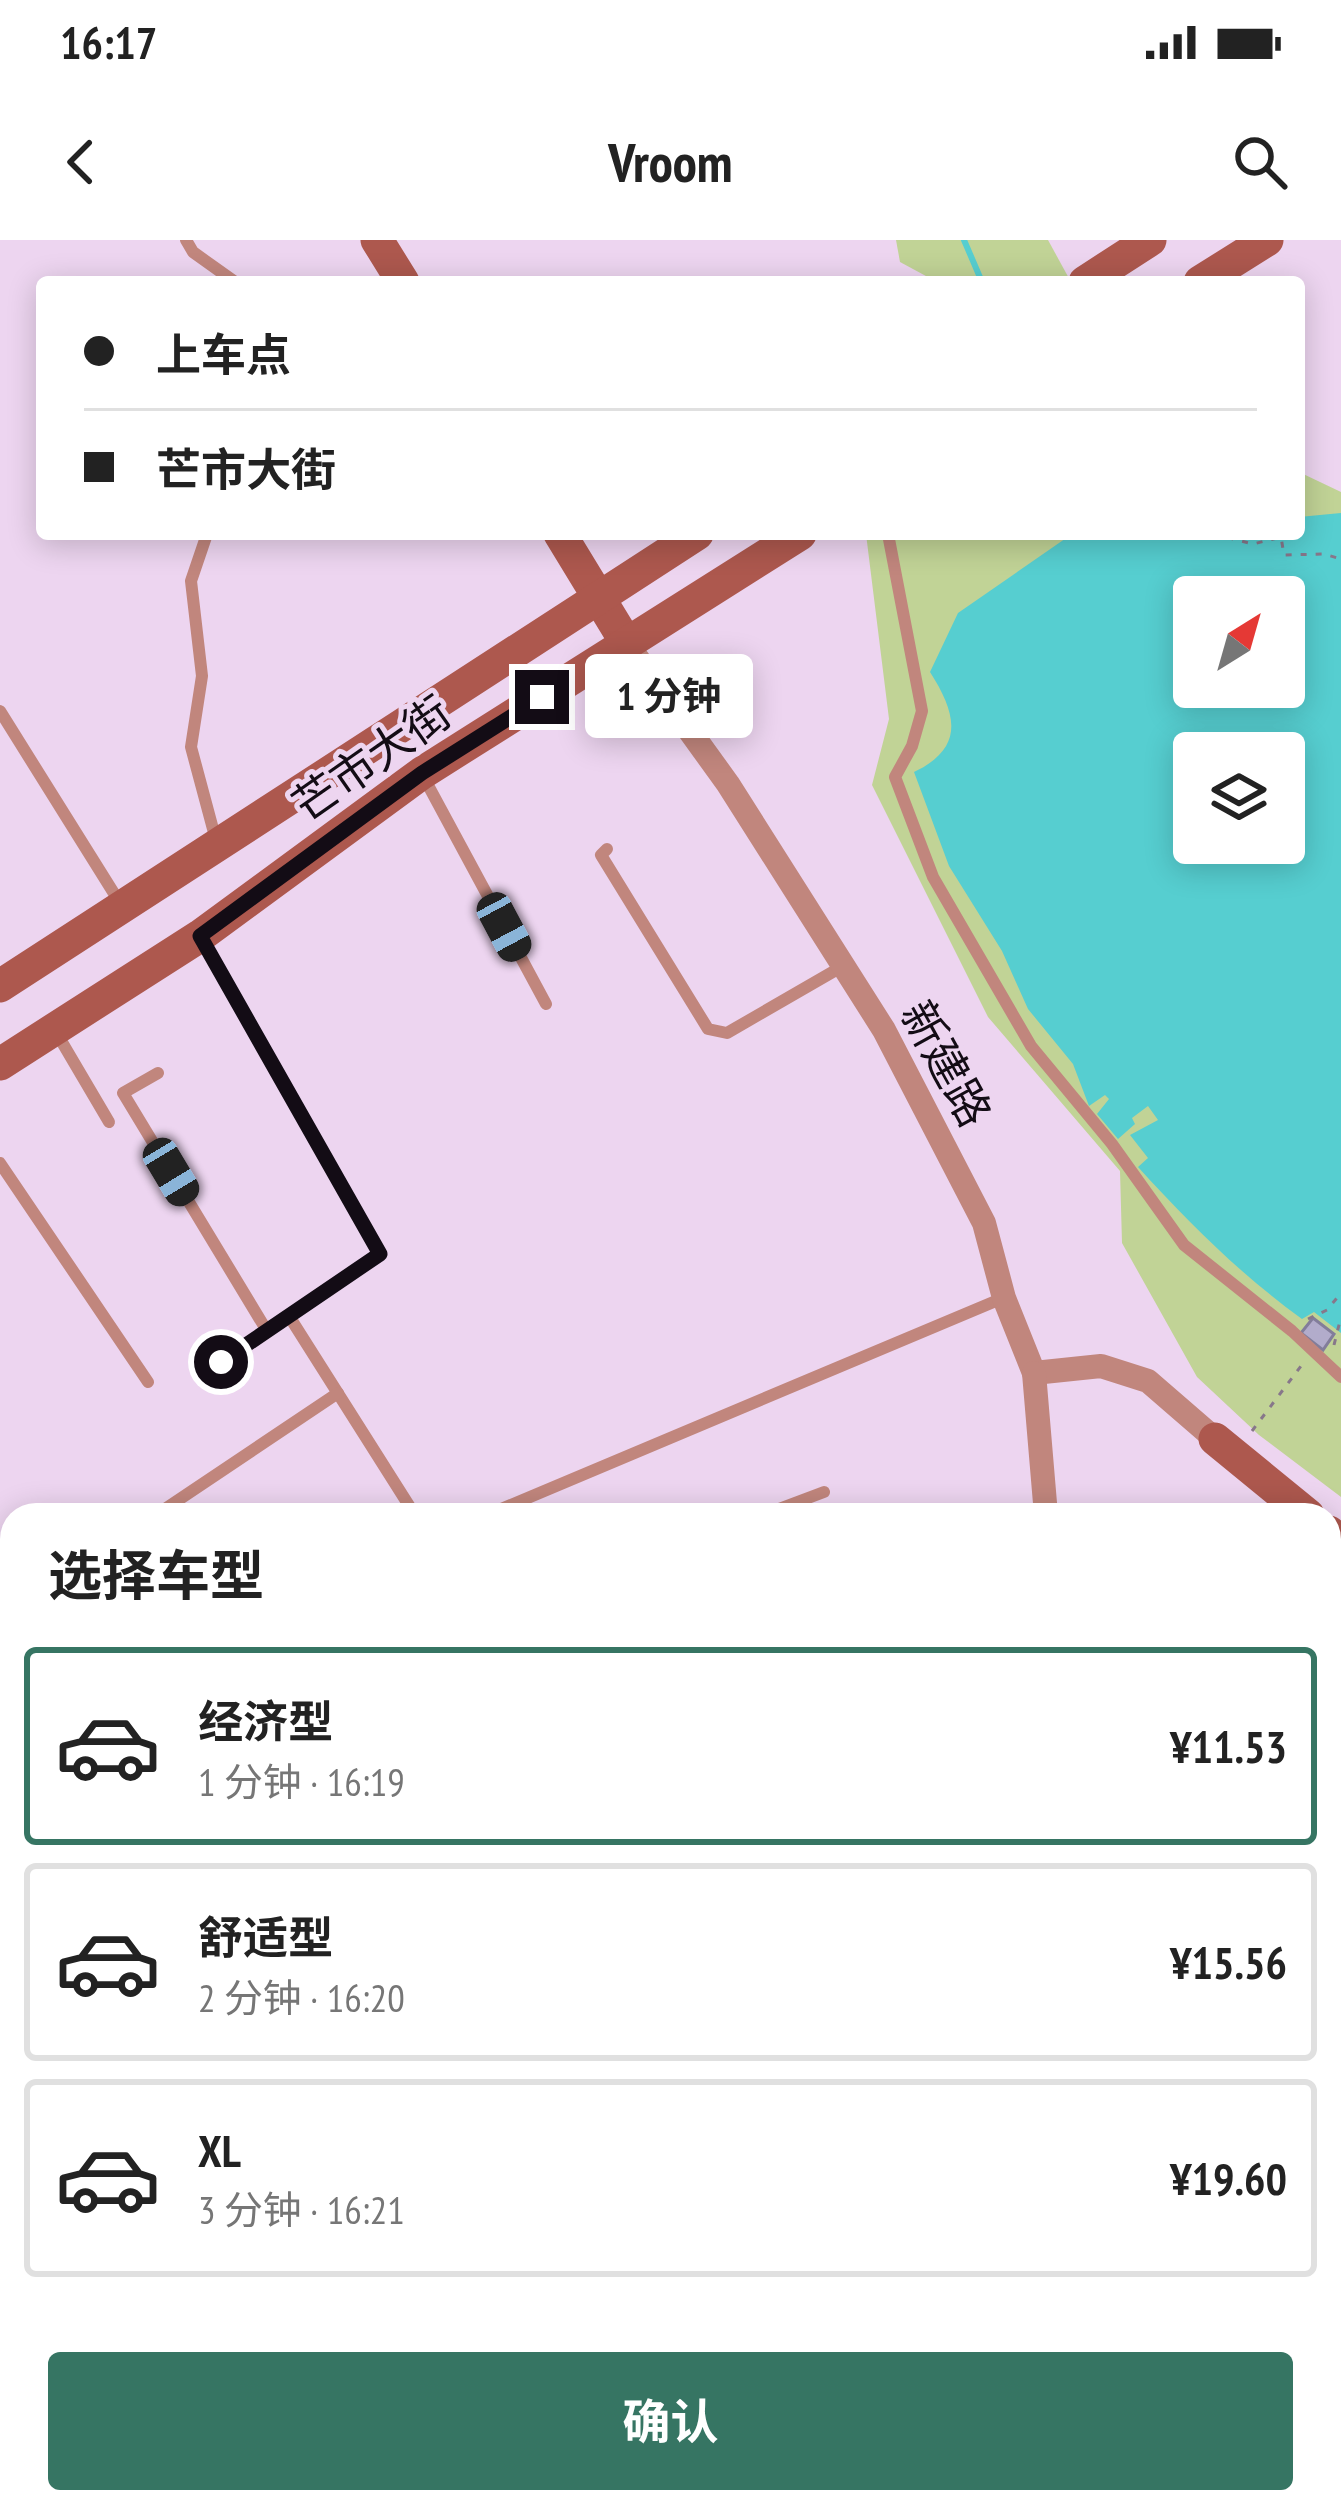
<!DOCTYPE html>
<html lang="zh">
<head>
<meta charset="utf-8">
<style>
	:root { --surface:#fff; --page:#f2f2f2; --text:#222; --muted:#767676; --line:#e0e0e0; --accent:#367563 }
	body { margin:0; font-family:"PT Sans Narrow","Noto Sans SC",sans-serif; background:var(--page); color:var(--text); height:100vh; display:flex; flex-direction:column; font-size:45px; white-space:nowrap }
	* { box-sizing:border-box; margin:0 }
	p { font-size:39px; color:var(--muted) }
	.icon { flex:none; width:66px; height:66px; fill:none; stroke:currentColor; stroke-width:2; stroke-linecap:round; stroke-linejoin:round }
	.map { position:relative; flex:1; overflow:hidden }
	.side { position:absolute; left:0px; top:1263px; width:1341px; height:1011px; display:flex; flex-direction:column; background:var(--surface); border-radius:36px 36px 0 0; box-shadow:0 6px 30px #0003 }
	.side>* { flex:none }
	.top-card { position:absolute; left:36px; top:36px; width:1269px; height:264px; border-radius:12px; box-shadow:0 6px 30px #0003; display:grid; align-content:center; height:264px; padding:0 48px; background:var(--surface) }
	.needle { width:78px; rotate:37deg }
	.buttons { position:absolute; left:1173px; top:336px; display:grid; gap:24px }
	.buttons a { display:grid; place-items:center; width:132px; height:132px; border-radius:12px; background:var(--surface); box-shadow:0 6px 30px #0003; font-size:60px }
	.end { position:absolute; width:54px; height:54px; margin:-27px; border:15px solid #130c15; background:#fff; box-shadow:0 0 0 6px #fff }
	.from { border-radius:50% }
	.bubble { position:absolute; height:84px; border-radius:12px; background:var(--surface); box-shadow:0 6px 30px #0003; font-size:39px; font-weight:700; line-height:84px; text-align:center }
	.car { position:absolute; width:36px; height:72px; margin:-36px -18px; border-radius:15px; box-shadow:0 0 9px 3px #0007; background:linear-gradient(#222 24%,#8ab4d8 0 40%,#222 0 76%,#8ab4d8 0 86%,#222 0) }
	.top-card b { display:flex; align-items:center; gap:42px; height:114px; font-size:45px }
	.top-card b+b { border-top:3px solid var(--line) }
	.top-card i { width:30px; height:30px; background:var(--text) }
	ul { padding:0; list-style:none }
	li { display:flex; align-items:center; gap:36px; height:198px; margin:0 24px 18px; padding:0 24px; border:6px solid var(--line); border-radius:12px }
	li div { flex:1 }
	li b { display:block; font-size:45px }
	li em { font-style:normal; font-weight:700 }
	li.active { border-color:var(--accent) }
	li>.icon { width:108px; height:108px; stroke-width:1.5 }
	h2 { padding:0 48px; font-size:54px; line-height:144px }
	.button { display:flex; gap:24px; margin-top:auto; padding:24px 48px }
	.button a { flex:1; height:138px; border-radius:12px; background:var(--accent); color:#fff; font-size:48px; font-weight:700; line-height:138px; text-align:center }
	.status { display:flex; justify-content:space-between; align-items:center; height:84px; padding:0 60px; background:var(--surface); direction:ltr }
	.status svg { height:33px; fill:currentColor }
	header { display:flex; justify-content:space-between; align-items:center; height:156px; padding:0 48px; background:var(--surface); font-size:54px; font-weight:700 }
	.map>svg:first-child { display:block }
	.green { fill:#c1d396; fill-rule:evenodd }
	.water { fill:#56ced0; fill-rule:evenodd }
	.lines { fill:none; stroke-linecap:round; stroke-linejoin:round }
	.stream { stroke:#56ced0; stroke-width:6 }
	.building { fill:#b2accb; stroke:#827d9a; stroke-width:3 }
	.path { stroke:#87778a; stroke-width:3; stroke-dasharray:6 9; stroke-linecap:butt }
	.lane { stroke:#c1867d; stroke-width:12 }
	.street { stroke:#c1867d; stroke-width:24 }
	.secondary { stroke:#ad584e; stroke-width:33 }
	.route { stroke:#130c15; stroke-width:15 }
	.labels { text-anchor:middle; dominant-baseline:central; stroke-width:10; stroke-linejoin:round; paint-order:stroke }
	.street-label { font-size:45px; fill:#130c15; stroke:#edd5f0 }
</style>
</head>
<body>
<div class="status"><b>16:17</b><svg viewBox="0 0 49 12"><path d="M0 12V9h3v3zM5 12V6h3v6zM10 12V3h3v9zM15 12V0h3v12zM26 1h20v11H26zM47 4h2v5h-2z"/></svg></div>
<header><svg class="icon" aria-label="back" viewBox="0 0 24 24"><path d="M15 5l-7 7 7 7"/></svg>Vroom<svg class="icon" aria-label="search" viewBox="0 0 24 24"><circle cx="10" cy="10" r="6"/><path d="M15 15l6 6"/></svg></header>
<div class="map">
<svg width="1341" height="2273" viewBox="0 0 1341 2273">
	<rect width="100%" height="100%" fill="#edd5f0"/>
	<!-- green -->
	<g class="green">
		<path d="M896,0h152l23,42h-134l-37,-20z"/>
		<path d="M1299,232l42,20v1005l-82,-62 -62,-58 -75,-134 -2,-72 -132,-154 -116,-232 17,-66 -23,-185h433zM1194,357h90v90h-90zM1194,513h90v90h-90z"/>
	</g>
	<!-- water -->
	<path class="water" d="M1341,273v820l-27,-21 -12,7c-62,-45 -113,-96 -164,-152l10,-9 -18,-23 28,-15 -10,-14 -16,12 3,6 -17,15 -21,-25 12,-15 -4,-4 -16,11 -16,-42 -45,-55 -26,-58 -53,-85 -35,-94c51,-24 43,-58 16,-100l28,-59 114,-79h227v-17zM1194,357h90v90h-90zM1194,513h90v90h-90z"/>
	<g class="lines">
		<!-- stream -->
		<path class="stream" d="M964,0l18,42"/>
	</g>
	<!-- building -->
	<g class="building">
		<path d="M1313,1078l21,16 -11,16 -22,-17z"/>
		<path d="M526,2262h73l33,6 -2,5h-107z"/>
	</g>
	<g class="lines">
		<!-- path -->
		<g class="path">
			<path d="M1213,294l40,10 28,-7 3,18 40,-1 17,5"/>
			<path d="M1308,1079l19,-9 14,-17"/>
			<path d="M1334,1105l7,-28"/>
			<path d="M1252,1191l52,-69"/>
		</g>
		<!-- lane -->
		<g class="lane">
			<path d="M186,0l7,12 42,30"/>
			<path d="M207,294l-16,47 11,95 -11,71 26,97"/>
			<path d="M888,294l34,177 -10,35 -17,31 38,100 98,169 81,98 72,101 108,86 49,46"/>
			<path d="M0,471l120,192"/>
			<path d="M422,534l124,230"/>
			<path d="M607,609l-6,6 107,174 19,4 116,-67"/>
			<path d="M200,697l180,317 -159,108"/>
			<path d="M56,792l53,90"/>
			<path d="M158,833l-35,20 144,238"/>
			<path d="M0,923l148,219"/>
			<path d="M289,1076l126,199"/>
			<path d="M156,1275l182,-122"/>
			<path d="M487,1275l516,-217"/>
			<path d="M763,1275l61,-23"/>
			<path d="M1019,1275l25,-9"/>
			<path d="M1329,1432l12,-18"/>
			<path d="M0,1461l12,-5"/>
			<path d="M1329,1587l12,1"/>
			<path d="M1329,1682l12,4"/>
			<path d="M1329,1790l12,3"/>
			<path d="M1329,1871l12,1"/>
			<path d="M0,1879l12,-6"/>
			<path d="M637,2262l7,11"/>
		</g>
		<!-- street -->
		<g class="street">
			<path d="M627,404l101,140 156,246 100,193 20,75 30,75 67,-7 47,15 67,58"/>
			<path d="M1034,1133l12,142"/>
			<path d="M0,1711l12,31"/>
			<path d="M0,2053l12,-4"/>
			<path d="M147,2262l3,11"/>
		</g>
		<!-- secondary -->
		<g class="secondary">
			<path d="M377,0l26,42"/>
			<path d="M1085,42l65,-42"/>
			<path d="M1200,42l67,-42"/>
			<path d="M560,294l67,110"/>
			<path d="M0,746l697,-452"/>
			<path d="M0,824l200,-128 222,-163 378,-239"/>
			<path d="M1215,1199l93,76"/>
			<path d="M1329,1292l12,10"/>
			<path d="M1329,2250l12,-11"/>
			<path d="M1303,2273l12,-11"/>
		</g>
	</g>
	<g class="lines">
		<!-- route -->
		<path class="route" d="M221,1122l159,-108 -180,-318 222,-163 120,-76"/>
	</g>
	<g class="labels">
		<!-- street labels -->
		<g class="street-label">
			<text transform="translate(371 518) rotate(-35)">芒市大街</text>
			<text transform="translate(947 823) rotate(61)">新建路</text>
		</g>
	</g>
</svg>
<div class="buttons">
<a><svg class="needle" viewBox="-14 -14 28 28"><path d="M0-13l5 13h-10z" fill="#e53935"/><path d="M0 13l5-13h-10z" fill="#767676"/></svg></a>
<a><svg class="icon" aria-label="layers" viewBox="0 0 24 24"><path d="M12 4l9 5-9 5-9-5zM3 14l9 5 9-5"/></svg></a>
</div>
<i class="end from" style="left:221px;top:1122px"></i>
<i class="end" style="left:542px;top:457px"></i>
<div class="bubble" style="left:585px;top:414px;width:168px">1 分钟</div>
<i class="car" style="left:504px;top:687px;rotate:152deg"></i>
<i class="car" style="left:171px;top:932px;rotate:149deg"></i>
<div class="top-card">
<b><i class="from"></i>上车点</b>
<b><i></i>芒市大街</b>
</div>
<section class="side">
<h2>选择车型</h2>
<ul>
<li class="active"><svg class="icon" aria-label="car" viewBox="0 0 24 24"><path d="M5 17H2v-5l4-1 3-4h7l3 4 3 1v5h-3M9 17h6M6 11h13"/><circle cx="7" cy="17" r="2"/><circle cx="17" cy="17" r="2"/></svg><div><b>经济型</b><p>1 分钟 · 16:19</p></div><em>¥11.53</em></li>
<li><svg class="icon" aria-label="car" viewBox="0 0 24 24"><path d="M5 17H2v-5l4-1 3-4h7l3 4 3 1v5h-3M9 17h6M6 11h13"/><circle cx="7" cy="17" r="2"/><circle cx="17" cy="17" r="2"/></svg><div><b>舒适型</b><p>2 分钟 · 16:20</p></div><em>¥15.56</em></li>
<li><svg class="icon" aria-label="car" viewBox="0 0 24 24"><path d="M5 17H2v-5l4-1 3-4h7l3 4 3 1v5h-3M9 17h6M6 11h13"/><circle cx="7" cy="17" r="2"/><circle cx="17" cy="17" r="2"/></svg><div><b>XL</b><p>3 分钟 · 16:21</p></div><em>¥19.60</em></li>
</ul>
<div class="button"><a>确认</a></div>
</section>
</div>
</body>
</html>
